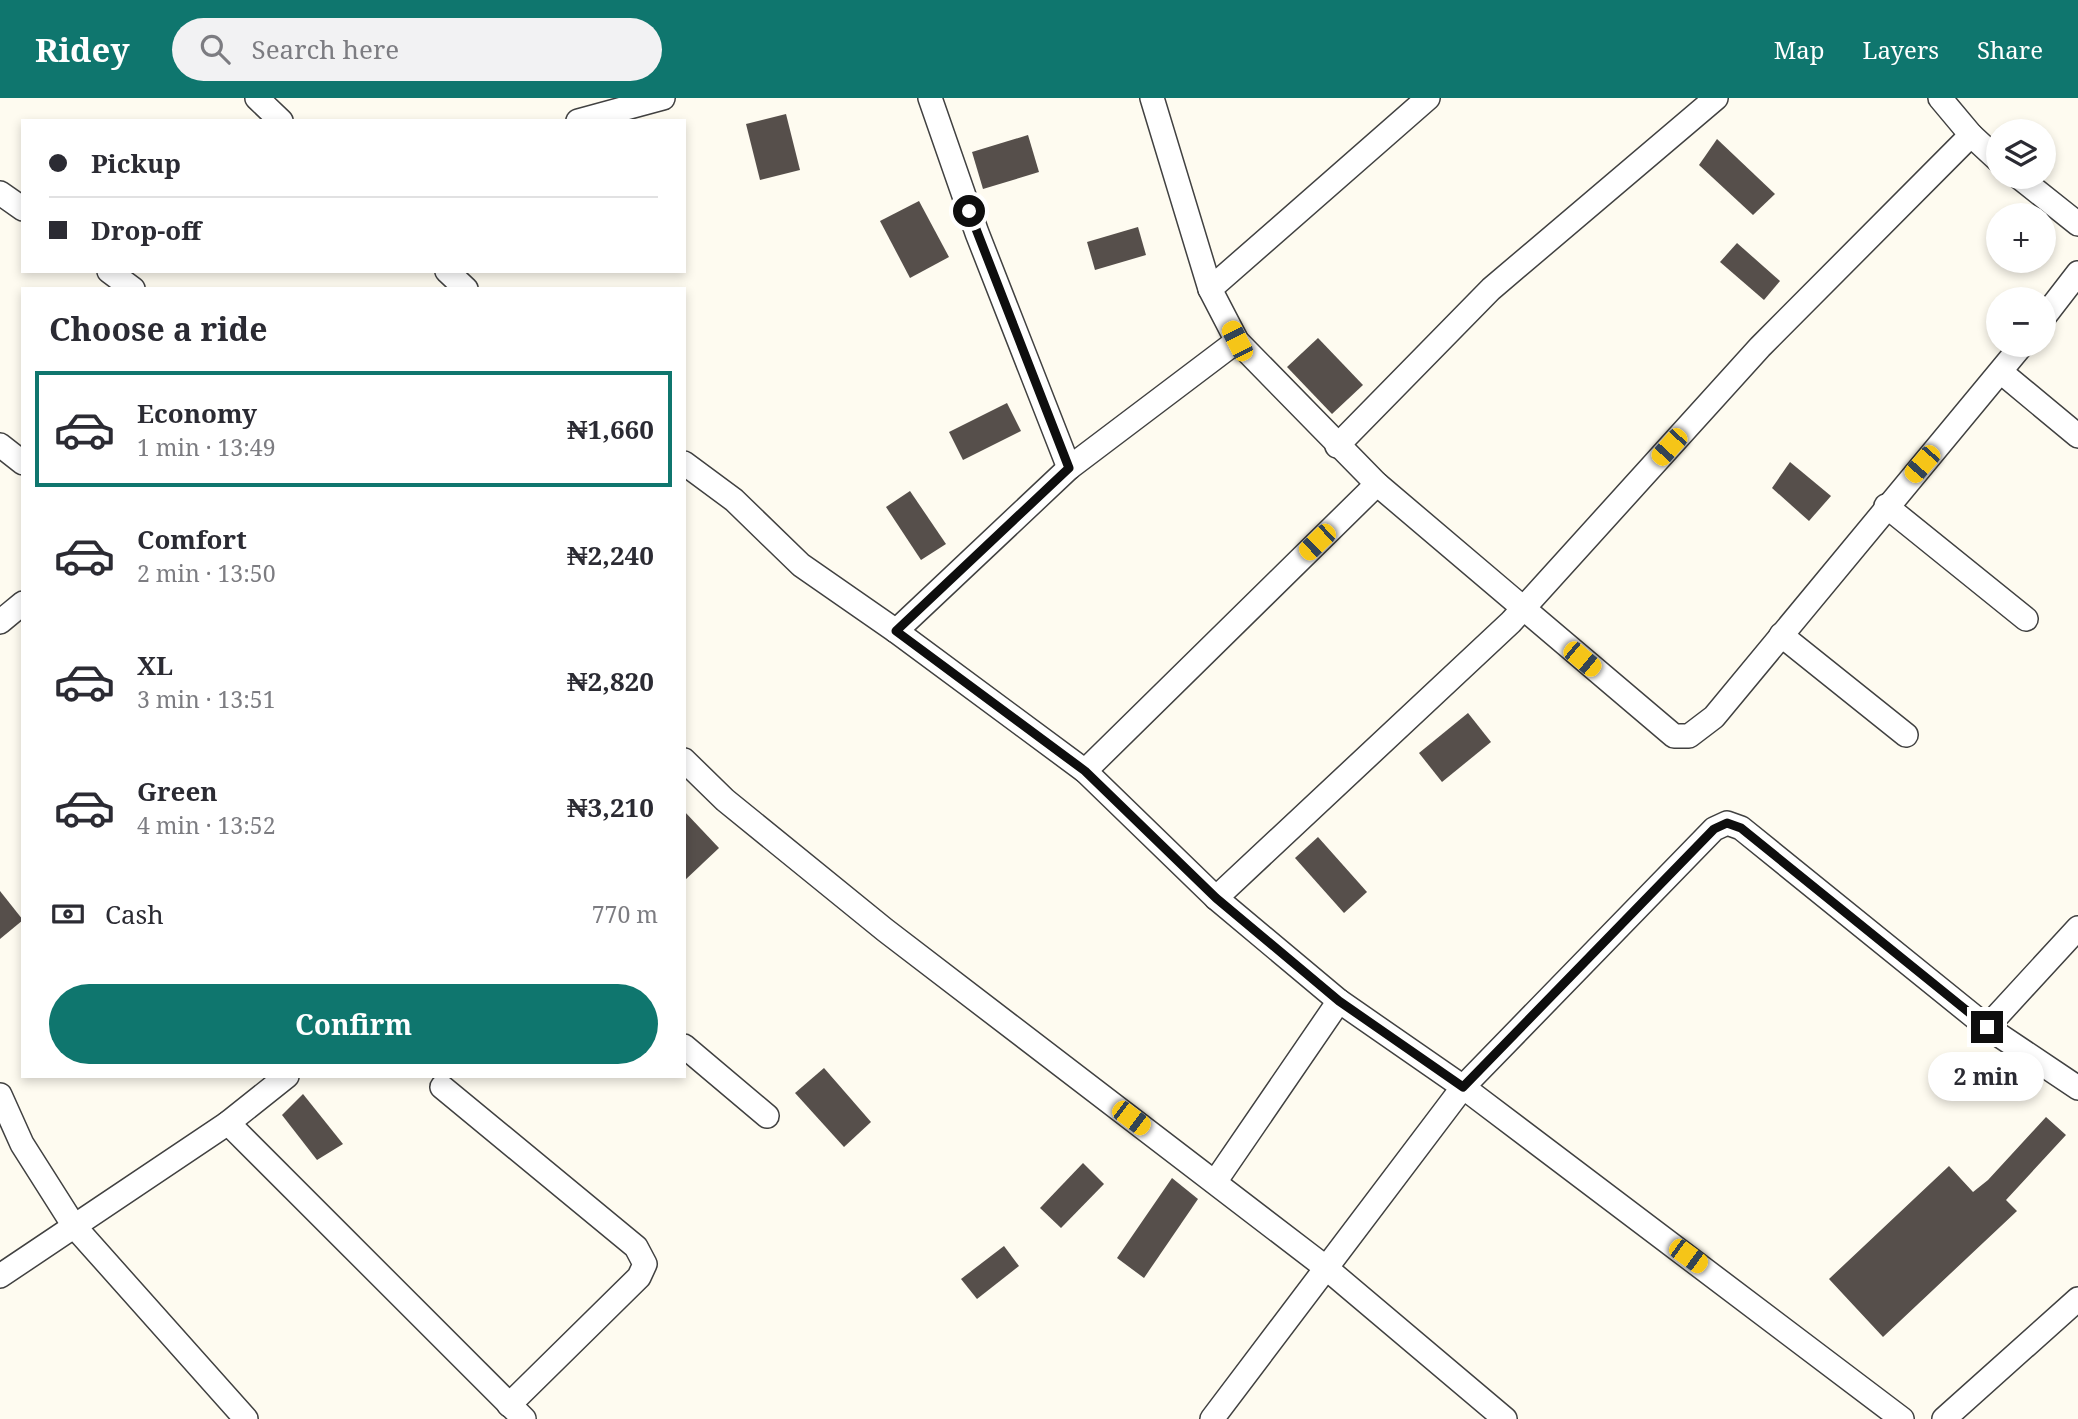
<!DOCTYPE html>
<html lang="en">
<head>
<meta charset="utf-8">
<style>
	:root { --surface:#fff; --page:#f2f2f3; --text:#2b2b33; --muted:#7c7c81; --line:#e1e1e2; --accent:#0f766e }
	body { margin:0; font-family:"Noto Serif",serif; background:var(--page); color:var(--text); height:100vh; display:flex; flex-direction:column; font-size:26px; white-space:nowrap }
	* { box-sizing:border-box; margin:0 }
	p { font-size:23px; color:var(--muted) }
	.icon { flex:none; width:38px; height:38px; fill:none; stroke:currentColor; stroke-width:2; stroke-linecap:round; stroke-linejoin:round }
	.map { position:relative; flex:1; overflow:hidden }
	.details { position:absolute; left:21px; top:189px; width:665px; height:791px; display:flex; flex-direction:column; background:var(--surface); border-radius:0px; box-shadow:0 4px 10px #0003 }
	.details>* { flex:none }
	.banner { position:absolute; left:21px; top:21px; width:665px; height:154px; border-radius:0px; box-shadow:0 4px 10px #0003; display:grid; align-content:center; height:154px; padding:0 28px; background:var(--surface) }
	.buttons { position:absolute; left:1986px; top:21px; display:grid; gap:14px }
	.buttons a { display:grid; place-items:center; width:70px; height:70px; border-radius:50%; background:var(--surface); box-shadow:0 4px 10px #0003; font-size:35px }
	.end { position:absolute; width:32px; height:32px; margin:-16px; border:9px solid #0e0e0e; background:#fff; box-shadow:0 0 0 4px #fff }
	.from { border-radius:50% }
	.bubble { position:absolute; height:49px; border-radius:24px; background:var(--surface); box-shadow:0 4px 10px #0003; font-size:23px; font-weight:700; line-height:49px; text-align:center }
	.car { position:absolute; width:21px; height:42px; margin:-21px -10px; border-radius:9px; box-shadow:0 0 5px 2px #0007; background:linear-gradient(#f5c518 24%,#345 0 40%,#f5c518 0 76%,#345 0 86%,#f5c518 0) }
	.banner b { display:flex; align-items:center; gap:24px; height:66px; font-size:26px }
	.banner b+b { border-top:2px solid var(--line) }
	.banner i { width:18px; height:18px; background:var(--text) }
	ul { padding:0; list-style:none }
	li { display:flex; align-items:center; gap:21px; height:116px; margin:0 14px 10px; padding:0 14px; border:4px solid transparent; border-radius:0px }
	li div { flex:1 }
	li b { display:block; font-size:26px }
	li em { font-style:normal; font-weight:700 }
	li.current { border-color:var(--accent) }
	li>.icon { width:63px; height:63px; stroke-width:1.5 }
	h2 { padding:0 28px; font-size:32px; line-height:84px }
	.pay { display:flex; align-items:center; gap:18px; height:77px; padding:0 28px; font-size:26px }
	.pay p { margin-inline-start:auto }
	.cta { display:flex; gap:14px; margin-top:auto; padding:14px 28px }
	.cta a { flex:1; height:80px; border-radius:42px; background:var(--accent); color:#fff; font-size:28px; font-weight:700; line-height:80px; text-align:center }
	header { display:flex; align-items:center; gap:42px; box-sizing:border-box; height:98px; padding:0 35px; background:var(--accent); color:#fff }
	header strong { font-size:33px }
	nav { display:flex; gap:38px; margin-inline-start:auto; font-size:24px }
	.search { width:490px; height:63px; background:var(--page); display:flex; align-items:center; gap:18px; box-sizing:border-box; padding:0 24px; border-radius:38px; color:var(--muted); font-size:26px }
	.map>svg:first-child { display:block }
	.building { fill:#564f4b }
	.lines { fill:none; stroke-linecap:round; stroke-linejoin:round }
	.minor-casing { stroke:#414141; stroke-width:26 }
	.minor { stroke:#fff; stroke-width:23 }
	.route { stroke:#0e0e0e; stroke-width:9 }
</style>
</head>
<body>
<header>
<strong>Ridey</strong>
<div class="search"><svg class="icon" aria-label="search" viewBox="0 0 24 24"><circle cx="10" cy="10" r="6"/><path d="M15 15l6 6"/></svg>Search here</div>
<nav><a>Map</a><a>Layers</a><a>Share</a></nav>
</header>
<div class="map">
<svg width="2078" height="1321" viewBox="0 0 2078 1321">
	<rect width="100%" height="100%" fill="#fefbf0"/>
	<!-- building -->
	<g class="building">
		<path d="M786,16l14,56 -40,10 -14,-56z"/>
		<path d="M1028,37l11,37 -56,17 -11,-37z"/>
		<path d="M1717,41l58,55 -22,21 -54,-50z"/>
		<path d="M919,103l30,56 -39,21 -30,-57z"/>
		<path d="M1138,129l8,28 -51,15 -8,-28z"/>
		<path d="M1737,145l43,38 -16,19 -44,-38z"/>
		<path d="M1318,240l45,47 -31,29 -45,-47z"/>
		<path d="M1007,305l14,28 -58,29 -14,-28z"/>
		<path d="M1790,364l41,34 -22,25 -37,-33z"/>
		<path d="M910,393l36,53 -25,16 -35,-53z"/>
		<path d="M1468,615l23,29 -49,40 -23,-29z"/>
		<path d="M684,713l35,37 -35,33z"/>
		<path d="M1318,739l49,55 -23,21 -49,-55z"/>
		<path d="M0,793l23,29 -23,19z"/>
		<path d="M824,970l47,54 -27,25 -49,-54z"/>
		<path d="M303,996l40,50 -26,16 -35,-45z"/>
		<path d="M2046,1019l20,18 -60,65 11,11 -134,126 -54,-58 120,-113 24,26 15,-12z"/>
		<path d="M1083,1065l21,21 -43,44 -21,-20z"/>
		<path d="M1172,1080l26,21 -54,79 -27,-20z"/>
		<path d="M1004,1148l15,20 -42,33 -16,-20z"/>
	</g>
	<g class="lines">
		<!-- minor casing -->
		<g class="minor-casing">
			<g id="minor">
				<path d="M257,0l24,23"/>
				<path d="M930,0l47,135 92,235"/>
				<path d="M1152,0l58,191 27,52 140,143 297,252h15l25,-19 308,-372"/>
				<path d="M1940,0l31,37 27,25"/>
				<path d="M578,23l85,-23"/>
				<path d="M2019,79l59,47"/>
				<path d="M0,95l23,16"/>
				<path d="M109,173l24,18"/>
				<path d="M447,173l19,18"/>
				<path d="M1210,191l218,-191"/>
				<path d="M2044,219l34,-44"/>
				<path d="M2001,274l77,64"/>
				<path d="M0,347l23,18"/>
				<path d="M1337,348l154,-157 225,-191"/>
				<path d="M684,365l50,37 67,65 95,66 173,-163 168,-127"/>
				<path d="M1886,408l140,113"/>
				<path d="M0,524l23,-19"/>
				<path d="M896,533l189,140 131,127 123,103 124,86 439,332"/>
				<path d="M1781,537l125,100"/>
				<path d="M684,662l41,40 160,130 440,337 180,152"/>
				<path d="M1085,673l292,-287"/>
				<path d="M1216,800l295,-276 249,-275 211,-212"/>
				<path d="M1987,929l91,-99"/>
				<path d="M684,948l83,70"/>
				<path d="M442,989l194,160 9,17 -6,13 -130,128"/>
				<path d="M0,997l22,49 52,82 172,193"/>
				<path d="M228,1025l296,296"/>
				<path d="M1215,1084l124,-181"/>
				<path d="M0,1178l228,-153 59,-47"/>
				<path d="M1212,1321l251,-332 251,-258 13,-6 14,5 246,199 91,61"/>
				<path d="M1944,1321l134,-120"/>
			</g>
		</g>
		<!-- minor -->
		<use href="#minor" class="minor"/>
	</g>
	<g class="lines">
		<!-- route -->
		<path class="route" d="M969,113l100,257 -173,163 189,140 131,127 123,103 124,86 251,-258 13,-6 14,5 246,199"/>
	</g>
</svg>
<div class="buttons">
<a><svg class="icon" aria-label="layers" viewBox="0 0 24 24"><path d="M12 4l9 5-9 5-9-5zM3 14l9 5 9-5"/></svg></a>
<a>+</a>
<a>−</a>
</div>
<i class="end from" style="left:969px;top:113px"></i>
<i class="end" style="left:1987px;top:929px"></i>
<div class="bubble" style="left:1928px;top:954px;width:116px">2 min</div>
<i class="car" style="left:1237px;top:243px;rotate:333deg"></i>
<i class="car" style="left:1669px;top:349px;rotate:222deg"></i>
<i class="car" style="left:1922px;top:366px;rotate:221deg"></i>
<i class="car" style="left:1317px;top:444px;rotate:226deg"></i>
<i class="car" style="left:1582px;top:561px;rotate:130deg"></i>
<i class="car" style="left:1131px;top:1020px;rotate:127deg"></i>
<i class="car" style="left:1688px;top:1158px;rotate:126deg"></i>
<div class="banner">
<b><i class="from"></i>Pickup</b>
<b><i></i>Drop-off</b>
</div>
<section class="details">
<h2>Choose a ride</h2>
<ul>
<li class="current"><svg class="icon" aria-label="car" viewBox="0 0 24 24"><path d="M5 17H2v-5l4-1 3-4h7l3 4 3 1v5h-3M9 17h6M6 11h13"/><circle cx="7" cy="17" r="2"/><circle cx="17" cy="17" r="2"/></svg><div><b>Economy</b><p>1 min · 13:49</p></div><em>₦1,660</em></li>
<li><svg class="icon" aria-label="car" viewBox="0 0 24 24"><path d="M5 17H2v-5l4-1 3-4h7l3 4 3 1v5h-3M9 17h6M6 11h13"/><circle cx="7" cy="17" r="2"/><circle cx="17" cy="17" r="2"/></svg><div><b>Comfort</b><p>2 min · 13:50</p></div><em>₦2,240</em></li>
<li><svg class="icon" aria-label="car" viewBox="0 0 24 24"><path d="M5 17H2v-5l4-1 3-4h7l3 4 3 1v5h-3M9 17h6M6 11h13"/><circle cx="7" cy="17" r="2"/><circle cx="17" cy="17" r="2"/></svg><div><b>XL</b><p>3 min · 13:51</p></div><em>₦2,820</em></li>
<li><svg class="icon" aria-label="car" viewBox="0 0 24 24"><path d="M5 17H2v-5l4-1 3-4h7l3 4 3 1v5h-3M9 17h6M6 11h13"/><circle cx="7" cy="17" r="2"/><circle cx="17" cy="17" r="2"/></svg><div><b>Green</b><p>4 min · 13:52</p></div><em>₦3,210</em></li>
</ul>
<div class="pay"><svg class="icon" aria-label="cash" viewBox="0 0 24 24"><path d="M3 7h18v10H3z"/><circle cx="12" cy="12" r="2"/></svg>Cash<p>770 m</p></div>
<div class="cta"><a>Confirm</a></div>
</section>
</div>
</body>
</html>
